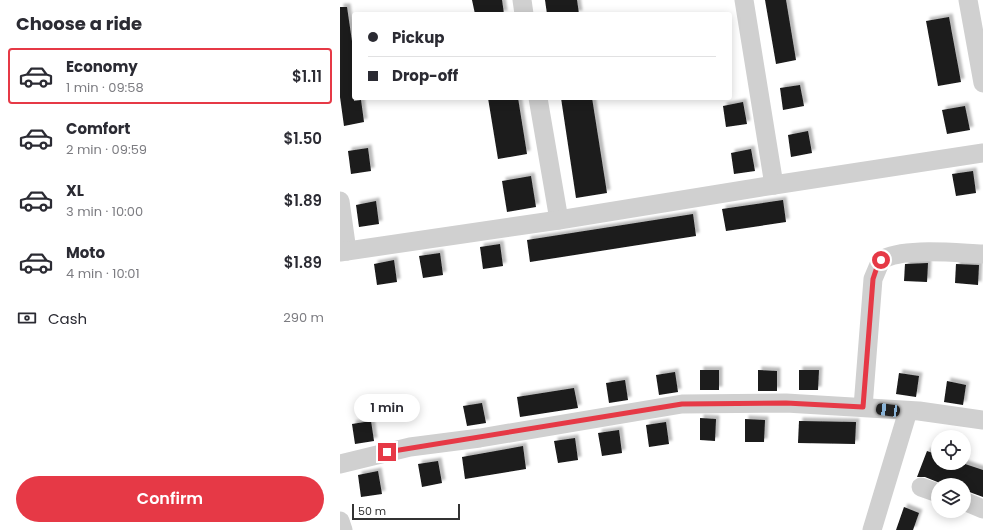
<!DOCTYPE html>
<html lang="en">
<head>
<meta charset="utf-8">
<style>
	:root { --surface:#fff; --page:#f7f7f7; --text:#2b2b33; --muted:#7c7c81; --line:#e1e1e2; --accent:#e63946 }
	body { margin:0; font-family:Poppins,sans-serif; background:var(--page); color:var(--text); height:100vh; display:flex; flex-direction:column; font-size:15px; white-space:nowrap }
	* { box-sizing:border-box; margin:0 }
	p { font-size:13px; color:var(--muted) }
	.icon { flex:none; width:22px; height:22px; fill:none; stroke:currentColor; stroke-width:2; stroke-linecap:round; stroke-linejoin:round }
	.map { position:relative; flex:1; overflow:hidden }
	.side { display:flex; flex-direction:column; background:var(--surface); width:340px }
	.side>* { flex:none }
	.guide { position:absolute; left:12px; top:12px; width:380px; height:88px; border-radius:4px; box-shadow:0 2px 10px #0003; display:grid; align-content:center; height:88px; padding:0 16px; background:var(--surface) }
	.buttons { position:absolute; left:591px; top:430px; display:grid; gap:8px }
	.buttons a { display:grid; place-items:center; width:40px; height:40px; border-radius:50%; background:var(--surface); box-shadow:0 2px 10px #0003; font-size:20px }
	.scale { position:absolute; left:12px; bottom:10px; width:108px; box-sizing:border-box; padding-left:4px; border:2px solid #333; border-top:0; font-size:11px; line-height:14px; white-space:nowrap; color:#333; -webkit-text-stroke:3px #fff; paint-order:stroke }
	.end { position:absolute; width:18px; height:18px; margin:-9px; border:5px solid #e63946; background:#fff; box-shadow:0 0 0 2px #fff }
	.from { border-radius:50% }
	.bubble { position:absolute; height:28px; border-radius:14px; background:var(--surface); box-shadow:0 2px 10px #0003; font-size:13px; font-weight:600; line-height:28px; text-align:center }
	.car { position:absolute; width:12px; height:24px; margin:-12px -6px; border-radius:5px; box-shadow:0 0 3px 1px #0007; background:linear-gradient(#222 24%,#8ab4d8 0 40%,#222 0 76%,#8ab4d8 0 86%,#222 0) }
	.guide b { display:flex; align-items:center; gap:14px; height:38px; font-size:15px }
	.guide b+b { border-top:1px solid var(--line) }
	.guide i { width:10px; height:10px; background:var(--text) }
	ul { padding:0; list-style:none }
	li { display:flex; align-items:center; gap:12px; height:56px; margin:0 8px 6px; padding:0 8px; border:2px solid transparent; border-radius:4px }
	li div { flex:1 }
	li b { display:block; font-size:15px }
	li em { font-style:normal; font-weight:600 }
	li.active { border-color:var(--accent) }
	li>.icon { width:36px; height:36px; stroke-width:1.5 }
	h2 { padding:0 16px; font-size:18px; line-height:48px }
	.pay { display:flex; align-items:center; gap:10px; height:44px; padding:0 16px; font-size:15px }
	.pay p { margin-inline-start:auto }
	.primary-button { display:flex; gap:8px; margin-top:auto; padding:8px 16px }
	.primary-button a { flex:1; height:46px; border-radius:24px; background:var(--accent); color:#fff; font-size:16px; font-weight:600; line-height:46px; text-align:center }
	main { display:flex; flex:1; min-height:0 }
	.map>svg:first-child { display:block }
	.building { fill:#1a1a1a; filter:url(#shadow) }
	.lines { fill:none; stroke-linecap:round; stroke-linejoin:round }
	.minor { stroke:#d0d0d0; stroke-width:19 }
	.route { stroke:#e63946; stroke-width:5 }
</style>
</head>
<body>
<main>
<section class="side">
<h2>Choose a ride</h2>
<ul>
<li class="active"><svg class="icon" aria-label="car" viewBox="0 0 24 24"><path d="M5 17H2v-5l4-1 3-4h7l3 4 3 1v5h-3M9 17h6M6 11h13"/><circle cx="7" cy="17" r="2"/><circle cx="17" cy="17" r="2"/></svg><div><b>Economy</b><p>1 min · 09:58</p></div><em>$1.11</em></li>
<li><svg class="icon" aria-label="car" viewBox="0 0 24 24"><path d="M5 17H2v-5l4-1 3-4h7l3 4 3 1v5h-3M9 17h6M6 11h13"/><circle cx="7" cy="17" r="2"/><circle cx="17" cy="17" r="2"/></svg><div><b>Comfort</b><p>2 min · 09:59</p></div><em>$1.50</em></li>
<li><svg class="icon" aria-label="car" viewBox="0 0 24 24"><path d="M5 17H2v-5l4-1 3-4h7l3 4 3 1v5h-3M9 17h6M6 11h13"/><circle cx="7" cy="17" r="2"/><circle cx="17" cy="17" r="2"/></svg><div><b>XL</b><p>3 min · 10:00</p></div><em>$1.89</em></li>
<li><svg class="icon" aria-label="car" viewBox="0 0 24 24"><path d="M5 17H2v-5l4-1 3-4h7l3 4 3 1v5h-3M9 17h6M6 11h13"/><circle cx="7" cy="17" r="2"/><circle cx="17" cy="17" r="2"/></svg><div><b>Moto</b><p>4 min · 10:01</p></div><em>$1.89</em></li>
</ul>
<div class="pay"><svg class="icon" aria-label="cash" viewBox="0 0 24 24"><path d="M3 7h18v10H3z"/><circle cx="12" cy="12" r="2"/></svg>Cash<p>290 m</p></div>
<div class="primary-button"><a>Confirm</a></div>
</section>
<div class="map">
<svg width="643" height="530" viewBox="0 0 643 530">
	<defs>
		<filter id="shadow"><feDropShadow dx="3.5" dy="-3.5" stdDeviation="1" flood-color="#0004"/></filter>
	</defs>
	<rect width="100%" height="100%" fill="#fff"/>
	<!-- building -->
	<g class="building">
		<path d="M132,0h30l2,14h-29z"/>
		<path d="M205,0h32l2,14h-32z"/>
		<path d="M425,0h21l10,60 -20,4z"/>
		<path d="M0,7h7l7,48v46l7,-1 3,22 -20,4 -4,-29z"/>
		<path d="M609,17l12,65 -23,4 -12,-65z"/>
		<path d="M460,85l4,21 -21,4 -3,-22z"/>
		<path d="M148,98h30l9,56 -29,5z"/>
		<path d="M221,98h31l15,95 -31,5z"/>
		<path d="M403,102l4,22 -21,3 -3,-21z"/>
		<path d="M625,106l5,24 -23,4 -5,-24z"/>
		<path d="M468,131l4,22 -21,4 -3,-22z"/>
		<path d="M28,148l3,23 -20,3 -3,-23z"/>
		<path d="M411,149l4,22 -21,3 -3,-21z"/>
		<path d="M633,171l3,22 -20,3 -4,-22z"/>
		<path d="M191,176l5,31 -29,5 -5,-31z"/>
		<path d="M443,200l3,22 -60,9 -4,-22z"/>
		<path d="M36,201l3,23 -20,3 -3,-22z"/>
		<path d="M353,214l3,22 -166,26 -3,-22z"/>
		<path d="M160,244l3,22 -20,3 -3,-22z"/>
		<path d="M100,253l3,22 -20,3 -4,-22z"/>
		<path d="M54,260l3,22 -20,3 -3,-21z"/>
		<path d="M588,263l-1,19 -23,-1 1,-17z"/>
		<path d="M616,264l23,1 -1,20 -23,-2z"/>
		<rect x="360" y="370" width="19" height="20"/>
		<path d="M418,370l19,1v20h-19z"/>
		<path d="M459,370h20l-1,20h-19z"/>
		<path d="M335,372l3,20 -19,3 -3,-20z"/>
		<path d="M559,373l20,3 -3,21 -20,-3z"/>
		<path d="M285,380l3,20 -19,3 -3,-20z"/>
		<path d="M607,381l19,4 -3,20 -19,-3z"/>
		<path d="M234,388l4,20 -58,9 -3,-20z"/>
		<path d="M142,403l4,20 -19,3 -4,-20z"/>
		<path d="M360,418l16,1 -1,22 -15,-1z"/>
		<path d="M405,419l20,1 -1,22h-19z"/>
		<path d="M31,421l3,20 -19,3 -3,-20z"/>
		<path d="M459,421l57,1 -1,22 -57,-1z"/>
		<path d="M326,422l3,22 -20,3 -3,-22z"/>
		<path d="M279,430l3,23 -20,3 -4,-23z"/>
		<path d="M235,438l3,22 -20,3 -4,-22z"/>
		<path d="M183,446l3,23 -61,10 -3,-22z"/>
		<path d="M587,451l11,4v8h24l21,7v27l-19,-7v-5h-19l-20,-8h-8z"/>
		<path d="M98,461l4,22 -20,4 -4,-23z"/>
		<path d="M38,471l4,23 -21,3 -3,-22z"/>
		<path d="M564,507l15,6 -6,17h-17z"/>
	</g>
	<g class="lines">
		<!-- minor -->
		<g class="minor">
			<path d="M182,0l2,14"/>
			<path d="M404,0l30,185"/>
			<path d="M628,0l15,83"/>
			<path d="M198,98l21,122"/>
			<path d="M0,201l7,50"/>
			<path d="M0,252l219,-32 215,-35 209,-32"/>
			<path d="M523,407l10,-128 8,-19c22,-13 75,-7 102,-6"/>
			<path d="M0,464l70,-17 70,-9 202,-34 104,-1 133,8 64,9"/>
			<path d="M581,487l17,6"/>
			<path d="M624,501l19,8"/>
			<path d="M0,521l3,9"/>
			<path d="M532,530l36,-119"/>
		</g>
	</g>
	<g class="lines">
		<!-- route -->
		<path class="route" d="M47,452l295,-48 104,-1 77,4 10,-128 5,-15 3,-4"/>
	</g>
</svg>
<div class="buttons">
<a><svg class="icon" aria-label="locate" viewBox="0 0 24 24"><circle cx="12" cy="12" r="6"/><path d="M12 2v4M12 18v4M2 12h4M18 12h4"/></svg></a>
<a><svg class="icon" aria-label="layers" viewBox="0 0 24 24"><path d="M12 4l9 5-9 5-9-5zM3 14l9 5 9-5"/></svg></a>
</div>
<div class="scale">50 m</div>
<i class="end from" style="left:541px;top:260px"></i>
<i class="end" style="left:47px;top:452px"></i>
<div class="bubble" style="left:14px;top:394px;width:66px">1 min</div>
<i class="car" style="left:548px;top:410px;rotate:277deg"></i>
<div class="guide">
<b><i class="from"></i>Pickup</b>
<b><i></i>Drop-off</b>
</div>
</div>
</main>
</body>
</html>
